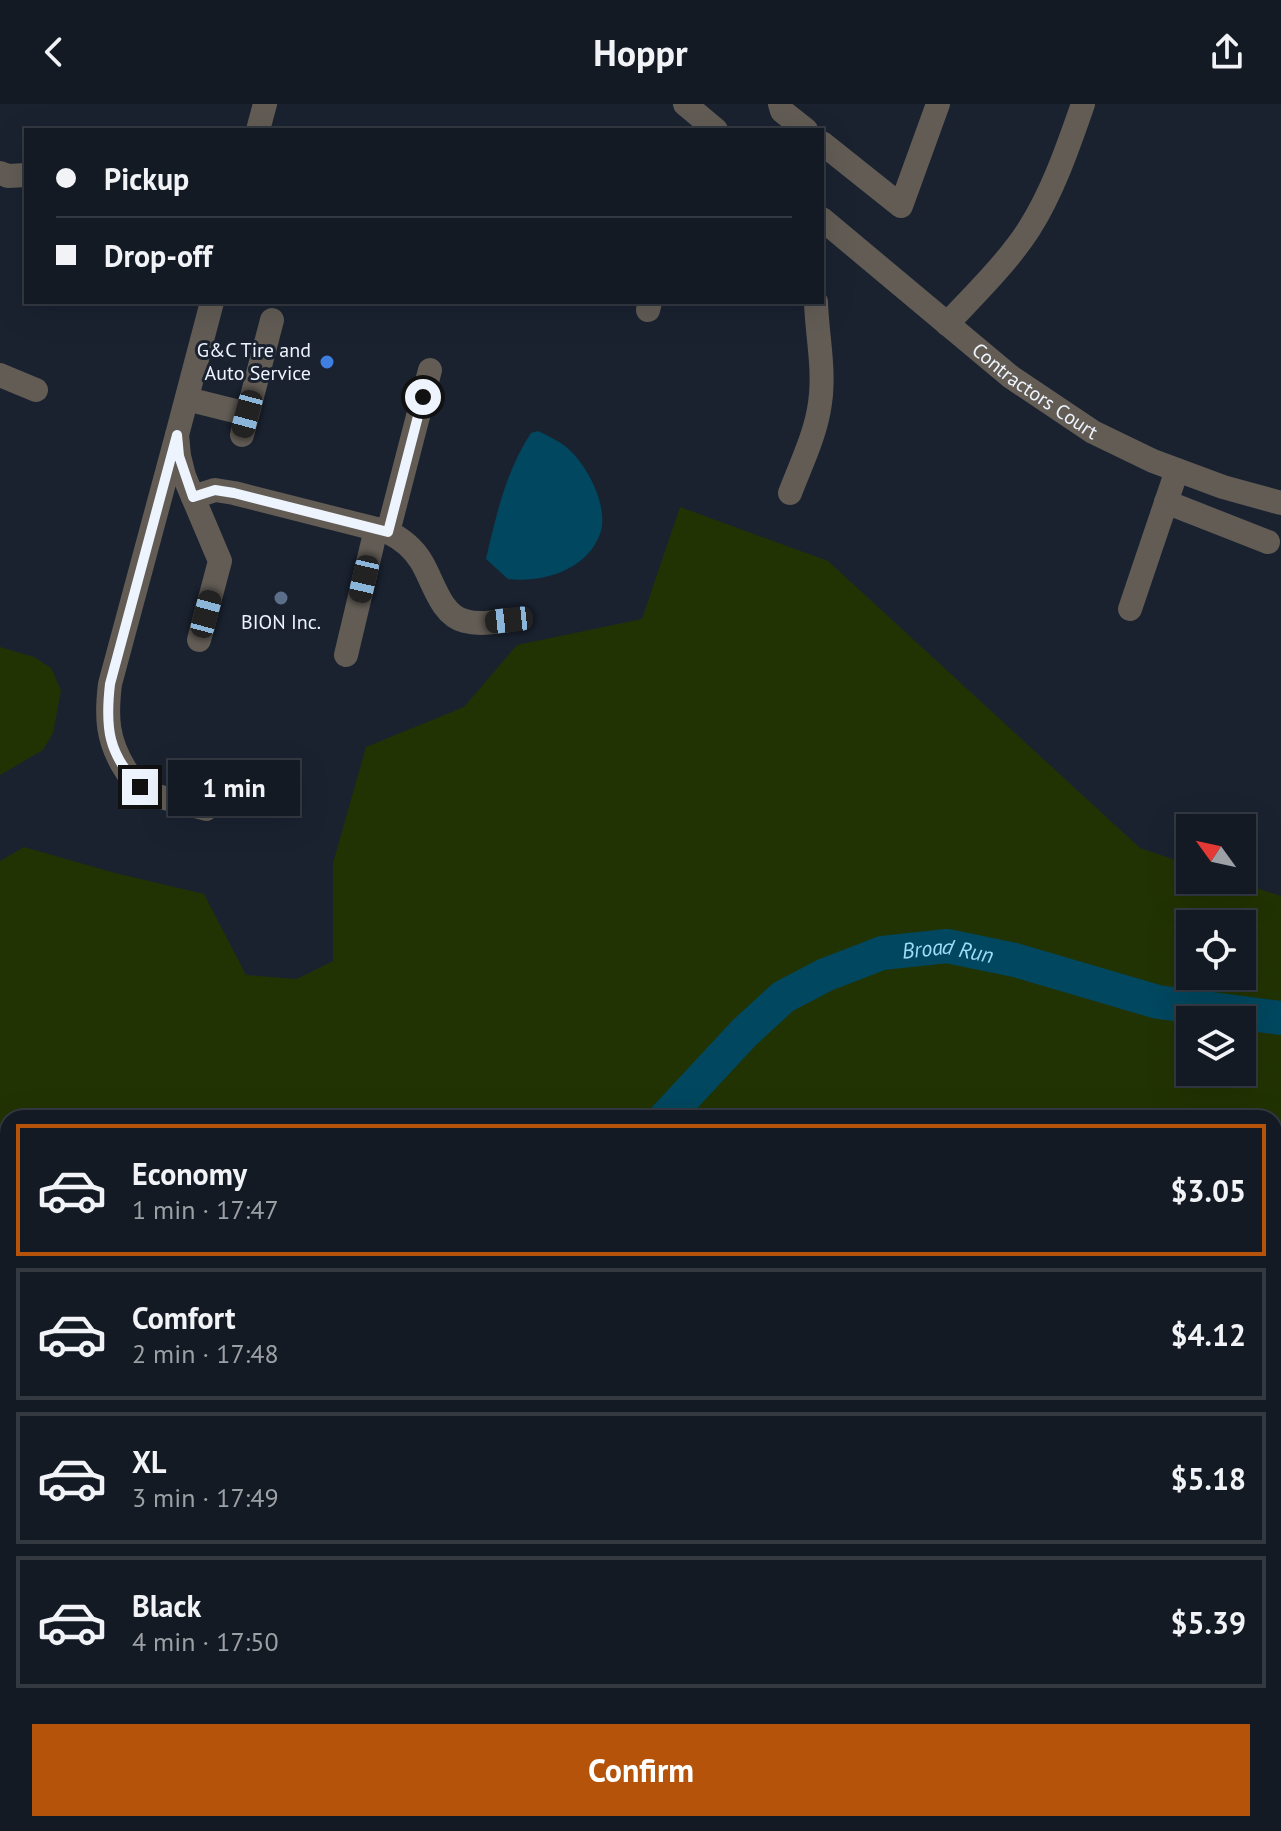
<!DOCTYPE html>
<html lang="en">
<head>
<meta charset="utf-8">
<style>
	:root { --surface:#141a24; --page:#212731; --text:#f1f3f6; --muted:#9da1a6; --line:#333841; --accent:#b45309 }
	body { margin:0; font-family:"PT Sans",sans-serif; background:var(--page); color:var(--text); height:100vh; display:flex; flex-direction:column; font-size:30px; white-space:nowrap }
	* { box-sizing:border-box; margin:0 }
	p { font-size:26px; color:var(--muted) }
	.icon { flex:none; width:44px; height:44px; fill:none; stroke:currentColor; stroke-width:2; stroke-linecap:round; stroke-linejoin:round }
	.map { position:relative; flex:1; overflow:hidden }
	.sheet { position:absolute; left:0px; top:1006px; width:1282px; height:722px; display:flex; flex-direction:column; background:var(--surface); border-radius:24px 24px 0 0; box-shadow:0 8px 32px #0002,0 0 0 2px var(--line) }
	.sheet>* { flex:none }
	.guide { position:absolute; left:24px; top:24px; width:800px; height:176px; border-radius:0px; box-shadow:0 8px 32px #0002,0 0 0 2px var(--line); display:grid; align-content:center; height:176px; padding:0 32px; background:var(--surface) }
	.needle { width:52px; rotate:303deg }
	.fabs { position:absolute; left:1176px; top:710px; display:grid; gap:16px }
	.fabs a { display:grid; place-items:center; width:80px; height:80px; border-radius:0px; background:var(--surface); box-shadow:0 8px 32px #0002,0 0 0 2px var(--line); font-size:40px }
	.end { position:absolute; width:36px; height:36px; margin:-18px; border:10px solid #eef4fe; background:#111; box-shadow:0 0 0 4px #111 }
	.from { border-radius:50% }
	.bubble { position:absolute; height:56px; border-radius:0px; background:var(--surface); box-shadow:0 8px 32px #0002,0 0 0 2px var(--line); font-size:26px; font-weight:600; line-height:56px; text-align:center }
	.car { position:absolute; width:24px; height:48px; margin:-24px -12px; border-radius:10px; box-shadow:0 0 6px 2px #0007; background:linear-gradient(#222 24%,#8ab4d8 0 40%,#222 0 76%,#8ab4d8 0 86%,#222 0) }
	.guide b { display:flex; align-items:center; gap:28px; height:76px; font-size:30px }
	.guide b+b { border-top:2px solid var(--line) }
	.guide i { width:20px; height:20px; background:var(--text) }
	ul { padding:14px 0 0; list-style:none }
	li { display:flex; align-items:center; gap:24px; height:132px; margin:0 16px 12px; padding:0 16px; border:4px solid var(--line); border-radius:0px }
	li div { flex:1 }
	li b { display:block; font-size:30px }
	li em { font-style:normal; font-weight:600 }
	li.active { border-color:var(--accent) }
	li>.icon { width:72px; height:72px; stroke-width:1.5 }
	.button { display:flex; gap:16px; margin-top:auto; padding:16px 32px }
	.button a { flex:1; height:92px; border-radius:0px; background:var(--accent); color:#fff; font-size:32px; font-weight:600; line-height:92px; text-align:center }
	header { display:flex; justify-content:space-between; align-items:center; height:104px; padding:0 32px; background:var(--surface); font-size:36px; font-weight:600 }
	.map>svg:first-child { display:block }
	.green { fill:#223303; fill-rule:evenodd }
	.water { fill:#00475f }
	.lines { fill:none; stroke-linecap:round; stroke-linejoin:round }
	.stream { stroke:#00475f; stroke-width:6 }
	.river { stroke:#00475f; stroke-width:34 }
	.path { stroke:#5c6370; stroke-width:3; stroke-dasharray:4 6; stroke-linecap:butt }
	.minor { stroke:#625c55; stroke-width:24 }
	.route { stroke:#eef4fe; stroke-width:10 }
	.shop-dot { fill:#3f7fe0; stroke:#1a2230; stroke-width:3 }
	.service-dot { fill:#5c6f8a; stroke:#1a2230; stroke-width:3 }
	.labels { text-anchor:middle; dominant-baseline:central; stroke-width:6; stroke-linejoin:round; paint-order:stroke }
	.poi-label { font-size:20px; fill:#eef4fe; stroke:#1a2230; text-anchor:end }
	.street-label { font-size:20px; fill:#eef4fe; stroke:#1a2230 }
	.water-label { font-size:22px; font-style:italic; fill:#9fdcf9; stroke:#1a2230 }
</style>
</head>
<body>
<header><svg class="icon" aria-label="back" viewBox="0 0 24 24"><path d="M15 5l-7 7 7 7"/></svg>Hoppr<svg class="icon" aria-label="share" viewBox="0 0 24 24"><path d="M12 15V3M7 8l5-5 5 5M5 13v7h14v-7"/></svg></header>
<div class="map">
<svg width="1281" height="1727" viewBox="0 0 1281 1727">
	<rect width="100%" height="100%" fill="#1a2230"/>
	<!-- green -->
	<g class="green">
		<path d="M680,403l148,54 312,287 50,17v15h43l48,16v423l-7,-10v-191h-1266v706h403l-6,7h-405v-970l24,-14 91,26 89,21 42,81 51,4 36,-18v-98l33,-116 98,-40 53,-62 125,-26zM1242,820v52h-52v-52zM1190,916h52v52h-52z"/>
		<path d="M0,543l34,10 17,11 10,22 -8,43 -10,17 -43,25z"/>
	</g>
	<!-- water -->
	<path class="water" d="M538,327c10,5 19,9 27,15 21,16 45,61 35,88 -13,36 -57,49 -92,45l-22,-20c10,-43 20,-88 45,-126z"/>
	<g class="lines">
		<!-- stream -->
		<path class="stream" d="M0,1101l8,6"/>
		<!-- river -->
		<g class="river">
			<path id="s1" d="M665,1014l79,-85 39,-36 42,-22 57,-22 65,-7 68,14 143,42 123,16"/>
			<path d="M149,1727l3,-7"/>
		</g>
		<!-- path -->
		<g class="path">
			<path d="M0,1278l8,29"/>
			<path d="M11,1727l11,-7"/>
		</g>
		<!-- minor -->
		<g class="minor">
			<path d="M685,0l31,26"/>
			<path d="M780,0l2,7 24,19"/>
			<path d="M258,26l7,-26"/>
			<path d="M822,39l79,63 37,-102"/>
			<path d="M0,69l8,3 18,-1"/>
			<path id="s2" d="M822,115l189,158 82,55 60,29 70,26 58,16"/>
			<path d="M648,206l2,-8"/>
			<path d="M947,220c28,-30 60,-61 82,-95 24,-38 39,-82 54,-125"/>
			<path d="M0,271l36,15"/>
			<path d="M187,295l60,15"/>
			<path d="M177,331l-67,249c-4,33 -3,56 15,85 6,10 15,20 27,25 17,6 36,10 54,15"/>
			<path d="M242,331l30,-115"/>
			<path d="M790,389c11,-29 26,-59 30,-90 5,-34 -3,-67 -4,-101"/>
			<path d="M193,393l22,-7 19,3 154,39 42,-162"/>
			<path d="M1166,398l102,40"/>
			<path d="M388,428c14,7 25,16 33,29 12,19 19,54 44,60 14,4 30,1 44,-1"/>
			<path d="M1130,505l47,-139"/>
			<path d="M199,536l21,-79 -36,-85 -5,-20 -2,-21 35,-133"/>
			<path d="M346,551l30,-126"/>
			<path d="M1182,1720l7,7"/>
		</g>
	</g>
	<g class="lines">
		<!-- route -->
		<path class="route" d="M140,683c-32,-33 -35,-59 -30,-103l67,-249 2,21 14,41 22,-7 19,3 154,39 35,-135"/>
	</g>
	<!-- markers -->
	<circle class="shop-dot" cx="327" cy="258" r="8"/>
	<circle class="service-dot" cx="281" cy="494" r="8"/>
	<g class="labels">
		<!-- poi labels -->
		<g class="poi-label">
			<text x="311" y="246">G&amp;C Tire and<tspan x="311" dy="23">Auto Service</tspan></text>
			<text x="281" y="518" text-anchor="middle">BION Inc.</text>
		</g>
		<!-- street labels -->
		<g class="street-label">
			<text stroke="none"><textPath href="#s2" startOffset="274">Contractors Court</textPath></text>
		</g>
		<!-- water labels -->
		<g class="water-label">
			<text stroke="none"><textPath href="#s1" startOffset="344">Broad Run</textPath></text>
		</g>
	</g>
</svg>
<div class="fabs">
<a><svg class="needle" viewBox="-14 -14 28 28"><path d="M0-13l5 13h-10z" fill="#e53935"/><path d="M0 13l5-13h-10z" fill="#9da1a6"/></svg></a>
<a><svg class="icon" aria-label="locate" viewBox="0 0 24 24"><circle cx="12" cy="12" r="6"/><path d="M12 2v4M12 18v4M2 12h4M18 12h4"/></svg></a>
<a><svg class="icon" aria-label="layers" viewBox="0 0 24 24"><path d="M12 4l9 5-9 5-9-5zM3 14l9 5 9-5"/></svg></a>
</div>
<i class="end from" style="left:423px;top:293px"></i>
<i class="end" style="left:140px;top:683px"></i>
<div class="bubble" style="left:168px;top:656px;width:132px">1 min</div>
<i class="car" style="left:247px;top:310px;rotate:195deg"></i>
<i class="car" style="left:364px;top:475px;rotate:193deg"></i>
<i class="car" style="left:206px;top:510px;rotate:15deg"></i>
<i class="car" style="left:509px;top:516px;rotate:264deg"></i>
<div class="guide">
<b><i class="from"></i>Pickup</b>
<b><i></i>Drop-off</b>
</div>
<section class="sheet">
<ul>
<li class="active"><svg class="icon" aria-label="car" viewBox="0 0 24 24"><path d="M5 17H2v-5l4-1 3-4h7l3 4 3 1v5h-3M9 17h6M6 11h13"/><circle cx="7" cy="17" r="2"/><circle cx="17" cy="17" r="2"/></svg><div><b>Economy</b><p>1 min · 17:47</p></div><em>$3.05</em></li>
<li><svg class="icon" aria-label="car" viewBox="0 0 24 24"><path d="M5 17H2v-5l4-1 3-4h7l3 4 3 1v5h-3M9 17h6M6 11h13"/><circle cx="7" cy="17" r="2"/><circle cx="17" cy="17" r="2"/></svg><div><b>Comfort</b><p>2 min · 17:48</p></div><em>$4.12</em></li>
<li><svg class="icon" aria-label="car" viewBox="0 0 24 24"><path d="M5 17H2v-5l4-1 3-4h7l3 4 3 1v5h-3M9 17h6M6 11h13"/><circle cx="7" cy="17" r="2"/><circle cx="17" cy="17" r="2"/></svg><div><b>XL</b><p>3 min · 17:49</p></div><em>$5.18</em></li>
<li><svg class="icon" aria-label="car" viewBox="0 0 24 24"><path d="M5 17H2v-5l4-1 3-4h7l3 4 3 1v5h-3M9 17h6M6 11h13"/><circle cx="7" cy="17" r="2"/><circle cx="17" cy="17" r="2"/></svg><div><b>Black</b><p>4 min · 17:50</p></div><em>$5.39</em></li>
</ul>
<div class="button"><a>Confirm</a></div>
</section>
</div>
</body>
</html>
